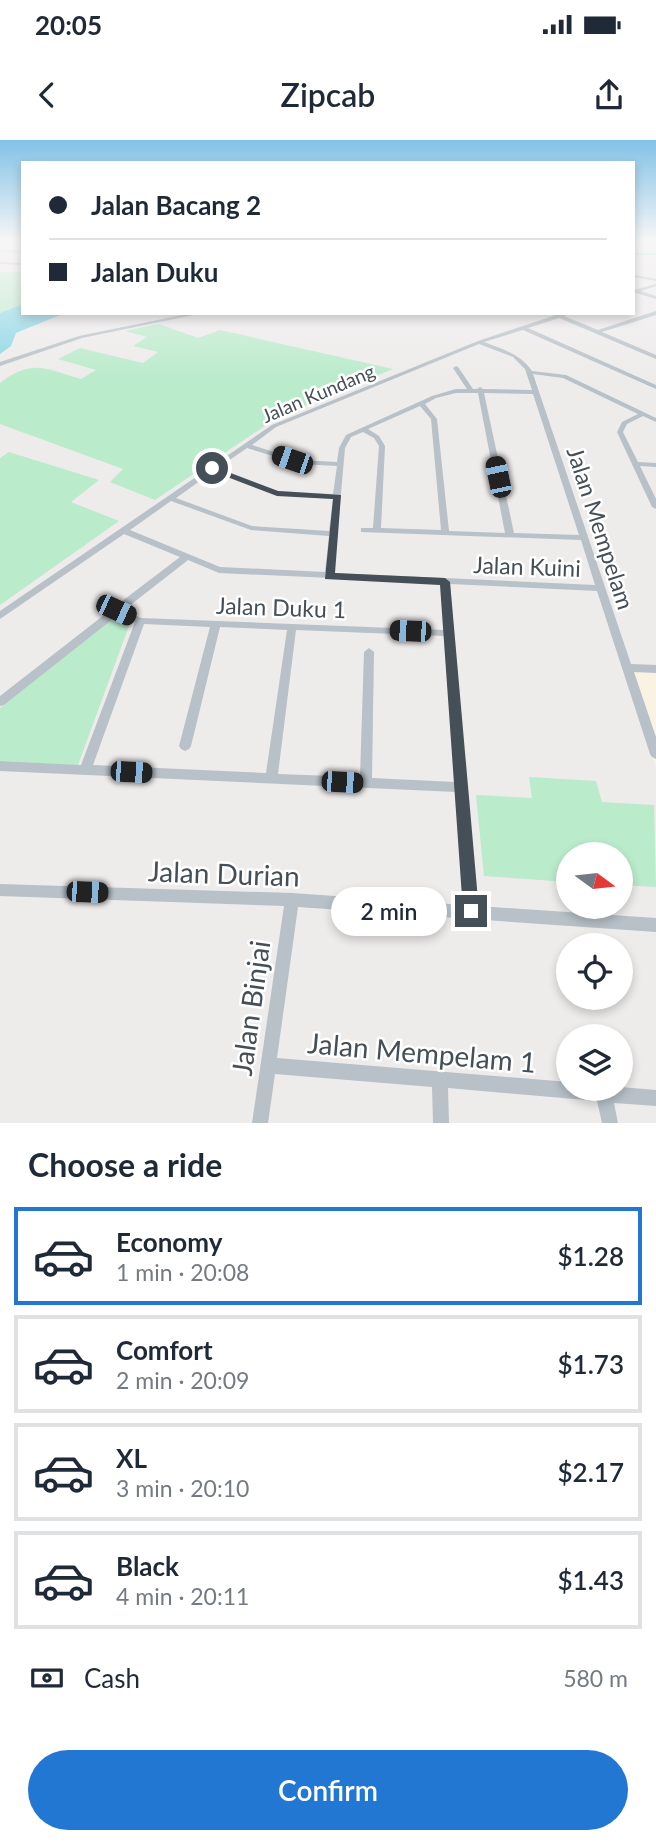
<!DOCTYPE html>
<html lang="en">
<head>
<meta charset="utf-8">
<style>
	:root { --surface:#fff; --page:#f2f2f3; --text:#1f2937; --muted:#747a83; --line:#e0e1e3; --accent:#2177d2 }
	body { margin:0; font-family:Lato,sans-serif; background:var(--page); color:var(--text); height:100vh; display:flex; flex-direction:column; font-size:26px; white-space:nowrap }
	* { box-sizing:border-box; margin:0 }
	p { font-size:23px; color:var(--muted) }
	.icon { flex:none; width:38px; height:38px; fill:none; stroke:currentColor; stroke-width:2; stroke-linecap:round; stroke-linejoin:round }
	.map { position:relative; height:983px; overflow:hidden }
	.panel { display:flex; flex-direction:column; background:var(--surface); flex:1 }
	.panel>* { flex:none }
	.hud { position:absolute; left:21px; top:21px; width:614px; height:154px; border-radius:0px; box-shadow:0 4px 10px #0003; display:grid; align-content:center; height:154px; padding:0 28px; background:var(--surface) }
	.needle { width:46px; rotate:105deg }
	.tools { position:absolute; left:556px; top:702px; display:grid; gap:14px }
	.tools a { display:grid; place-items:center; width:77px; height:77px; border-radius:50%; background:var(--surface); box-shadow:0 4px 10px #0003; font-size:35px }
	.end { position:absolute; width:32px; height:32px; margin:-16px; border:9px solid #454f57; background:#fff; box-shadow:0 0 0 4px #fff }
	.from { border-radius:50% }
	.bubble { position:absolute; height:49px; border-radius:24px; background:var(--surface); box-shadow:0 4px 10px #0003; font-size:23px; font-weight:600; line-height:49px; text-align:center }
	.car { position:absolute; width:21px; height:42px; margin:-21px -10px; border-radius:9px; box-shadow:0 0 5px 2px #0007; background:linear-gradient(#222 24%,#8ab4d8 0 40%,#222 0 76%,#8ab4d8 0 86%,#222 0) }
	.hud b { display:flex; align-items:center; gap:24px; height:66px; font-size:26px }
	.hud b+b { border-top:2px solid var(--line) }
	.hud i { width:18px; height:18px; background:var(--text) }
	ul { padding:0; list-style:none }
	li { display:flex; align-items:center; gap:21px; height:98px; margin:0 14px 10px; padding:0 14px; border:4px solid var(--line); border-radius:0px }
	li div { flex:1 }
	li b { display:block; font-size:26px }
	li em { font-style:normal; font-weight:600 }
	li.on { border-color:var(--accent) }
	li>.icon { width:63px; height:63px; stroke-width:1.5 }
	h2 { padding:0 28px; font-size:32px; line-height:84px }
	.pay { display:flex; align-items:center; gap:18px; height:77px; padding:0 28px; font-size:26px }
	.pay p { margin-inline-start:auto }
	.primary-button { display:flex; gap:14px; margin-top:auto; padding:14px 28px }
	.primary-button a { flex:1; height:80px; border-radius:42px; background:var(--accent); color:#fff; font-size:28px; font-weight:600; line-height:80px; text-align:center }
	.status { display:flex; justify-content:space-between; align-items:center; height:49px; padding:0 35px; background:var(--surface); direction:ltr }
	.status svg { height:19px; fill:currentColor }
	header { display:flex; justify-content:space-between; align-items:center; height:91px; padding:0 28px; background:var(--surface); font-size:32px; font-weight:600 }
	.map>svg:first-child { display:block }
	.commercial { fill:#faf2e3 }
	.green { fill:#baebcb }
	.water { fill:#89d7e6 }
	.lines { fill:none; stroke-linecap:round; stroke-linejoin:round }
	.stream { stroke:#89d7e6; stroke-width:2 }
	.minor { fill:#b7c1c7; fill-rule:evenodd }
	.route { fill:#454f57 }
	.labels { text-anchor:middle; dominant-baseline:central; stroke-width:5; stroke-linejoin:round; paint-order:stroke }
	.far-street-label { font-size:19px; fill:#454f57; stroke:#fff }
	.street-label { font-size:23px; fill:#454f57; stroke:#fff }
	.near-street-label { font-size:28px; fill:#454f57; stroke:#fff }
</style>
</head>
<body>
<div class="status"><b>20:05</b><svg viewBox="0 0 49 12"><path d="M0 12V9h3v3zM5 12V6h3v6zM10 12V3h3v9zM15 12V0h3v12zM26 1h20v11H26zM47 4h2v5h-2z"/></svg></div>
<header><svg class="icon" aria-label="back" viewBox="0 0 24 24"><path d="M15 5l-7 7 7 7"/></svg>Zipcab<svg class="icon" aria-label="share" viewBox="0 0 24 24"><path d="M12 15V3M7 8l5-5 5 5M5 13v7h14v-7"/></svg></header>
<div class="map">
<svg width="656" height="983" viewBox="0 0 656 983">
	<rect width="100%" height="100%" fill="#eeebeb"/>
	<!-- commercial -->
	<path class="commercial" d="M623,525l33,2v100z"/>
	<!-- green -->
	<g class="green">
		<path d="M0,132h23v32l-23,9z"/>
		<path d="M159,184l39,14 22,-8 173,39 -115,48 -123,83 -45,-18 13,-13 -123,-45v-41c33,-25 46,-14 81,-4l15,-9 -38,-11 22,-11 63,15 15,-11 -25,-6 14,-9 -22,-6z"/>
		<path d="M9,312l90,28 -28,22 48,19 -119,84v-147z"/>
		<path d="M113,479l16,7 -51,139 -78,-4v-53z"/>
		<path d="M529,637l67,4 6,21 52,3 2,82 -35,-2v-31h-52v28l-85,-6 -8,-81 56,3z"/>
	</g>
	<!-- water -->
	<path class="water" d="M23,164v9h42l-49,20 -5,13 -11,8v-41z"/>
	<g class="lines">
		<!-- stream -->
		<path class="stream" d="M634,114h22"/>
		<!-- minor -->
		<g class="minor">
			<path d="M0,110l23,1v2l-23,-1z"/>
			<path d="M0,122l23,1v2l-23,-1z"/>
			<path d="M634,135l22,4v2l-22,-4z"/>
			<path d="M656,144v2l-15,5 15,5v3l-20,-6h-2v-3z"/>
			<path d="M656,171v4l-54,17 54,23v4l-97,-41 -31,10 128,57v4l-133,-59 -39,12c18,7 37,12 48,29l34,4 90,43v4l-13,-6 -16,8 -4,8 15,30 18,1v4l-16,-1 16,33v10l-4,-2 -35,-75 5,-10 16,-8 -75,-36 -30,-4 98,290 25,1v8l-22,-1 22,65v22l-4,-2 -2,-3 -53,-163 -147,-7 27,322 179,12v14l-358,-25 -21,151 292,24v6h52v-1l35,3v16l-42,-3 4,20h-16l-5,-22 -149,-13 1,35h-16l-1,-36 -157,-13 -7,49h-16l32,-217 -284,-10v-12l292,9 172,12 -8,-113 -456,-21v-10l81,4 54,-143 -17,-7 -114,90 -4,1v-10l113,-88 67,-51 -56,-23 -124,85v-8l272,-186 206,-84 84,-28h8l-6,3 34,14zM479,204l34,13 12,12 7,21 -49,-1 -3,-2 -3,2h-4l-15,-22 -2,-1 -3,2 14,21h-11l-24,7 -86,39 -7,13 -2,14 -37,-2 -48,-15 24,-18zM456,253h22l27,140 -56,-2 -12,-112 -12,-15 11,-6zM484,253l49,1 46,141 -65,-2zM420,266l11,13 10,111 -60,-2 4,-82 -6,-10 -11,-7zM363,292l11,6 5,8 -6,82h-12v4l220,8 14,45 -261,-12 11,-125 6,-11zM247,308l52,16 38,2 -4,28 -55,-3 -60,-23zM214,331l63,24 56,4 -4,32 -77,-5 -76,-28zM171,361l80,29 78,6 -4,36 -105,-5 -90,-37zM188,420l31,13 222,10 3,47 -303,-12 -17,-8zM144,484l66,3 -31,119 2,3 4,2 4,-2 2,-3 29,-119 67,3 -21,143 -173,-8zM296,490l148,6 11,146 -83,-4 2,-126 -5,-4 -5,4 -4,125 -82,-3z"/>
			<path d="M192,173h11l-121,25 -82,28v-4l79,-26z"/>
		</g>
	</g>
	<!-- sky -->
	<linearGradient id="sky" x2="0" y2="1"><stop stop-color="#82c2e7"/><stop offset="0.42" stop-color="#f7f6f6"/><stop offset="1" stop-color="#f7f6f6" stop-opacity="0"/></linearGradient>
	<rect width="656" height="239" fill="url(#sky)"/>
	<!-- route -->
	<path class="route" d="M212,326l66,25 63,4 -6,78 110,5 5,4 29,329 -3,5 -5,2 -8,-7 -23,-326 -115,-6 8,-80 -56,-3 -68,-26z"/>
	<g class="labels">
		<!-- far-street labels -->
		<g class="far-street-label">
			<text transform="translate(318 253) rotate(-23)">Jalan Kundang</text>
		</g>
		<!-- street labels -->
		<g class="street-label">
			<text transform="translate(601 388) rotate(72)">Jalan Mempelam</text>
			<text transform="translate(527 426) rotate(2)">Jalan Kuini</text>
			<text transform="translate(281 467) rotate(2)">Jalan Duku 1</text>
		</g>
		<!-- near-street labels -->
		<g class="near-street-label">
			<text transform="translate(224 733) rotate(2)">Jalan Durian</text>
			<text transform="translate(250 868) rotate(-82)">Jalan Binjai</text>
			<text transform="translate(422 912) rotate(5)">Jalan Mempelam 1</text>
		</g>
	</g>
</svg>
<div class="tools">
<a><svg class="needle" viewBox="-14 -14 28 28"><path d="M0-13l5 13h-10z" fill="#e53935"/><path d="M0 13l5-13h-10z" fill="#747a83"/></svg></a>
<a><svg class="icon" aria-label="locate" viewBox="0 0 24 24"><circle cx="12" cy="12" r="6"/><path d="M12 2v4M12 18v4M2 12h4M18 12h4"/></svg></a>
<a><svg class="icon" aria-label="layers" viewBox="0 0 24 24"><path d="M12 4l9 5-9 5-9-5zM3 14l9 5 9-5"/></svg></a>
</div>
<i class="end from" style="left:212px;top:328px"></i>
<i class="end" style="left:471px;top:771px"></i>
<div class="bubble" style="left:331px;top:747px;width:116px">2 min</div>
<i class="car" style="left:292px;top:320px;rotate:289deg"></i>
<i class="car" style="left:498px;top:337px;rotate:348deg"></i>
<i class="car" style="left:116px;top:470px;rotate:115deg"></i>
<i class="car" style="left:410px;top:491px;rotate:272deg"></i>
<i class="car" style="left:131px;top:632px;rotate:93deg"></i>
<i class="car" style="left:342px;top:642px;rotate:93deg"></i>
<i class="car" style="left:87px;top:752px;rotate:92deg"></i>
<div class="hud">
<b><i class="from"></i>Jalan Bacang 2</b>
<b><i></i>Jalan Duku</b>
</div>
</div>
<section class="panel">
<h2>Choose a ride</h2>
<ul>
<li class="on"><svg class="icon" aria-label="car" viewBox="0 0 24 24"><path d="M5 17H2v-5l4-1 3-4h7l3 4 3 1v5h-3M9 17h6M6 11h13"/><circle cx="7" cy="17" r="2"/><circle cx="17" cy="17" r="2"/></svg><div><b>Economy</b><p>1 min · 20:08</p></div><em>$1.28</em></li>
<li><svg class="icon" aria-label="car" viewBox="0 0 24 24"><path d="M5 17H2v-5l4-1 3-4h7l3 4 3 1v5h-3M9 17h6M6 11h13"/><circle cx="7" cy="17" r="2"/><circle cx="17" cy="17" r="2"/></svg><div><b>Comfort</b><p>2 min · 20:09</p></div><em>$1.73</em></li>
<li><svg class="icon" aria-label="car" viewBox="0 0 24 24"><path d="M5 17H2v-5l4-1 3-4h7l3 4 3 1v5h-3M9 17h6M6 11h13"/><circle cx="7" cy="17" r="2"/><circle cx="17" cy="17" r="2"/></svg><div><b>XL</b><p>3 min · 20:10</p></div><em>$2.17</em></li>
<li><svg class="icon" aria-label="car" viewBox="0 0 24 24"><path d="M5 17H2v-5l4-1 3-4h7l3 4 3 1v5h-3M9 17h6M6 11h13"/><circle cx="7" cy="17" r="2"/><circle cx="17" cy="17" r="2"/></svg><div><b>Black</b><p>4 min · 20:11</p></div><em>$1.43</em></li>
</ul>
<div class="pay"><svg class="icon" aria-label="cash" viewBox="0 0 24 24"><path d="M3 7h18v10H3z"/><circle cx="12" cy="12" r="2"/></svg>Cash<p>580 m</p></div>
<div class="primary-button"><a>Confirm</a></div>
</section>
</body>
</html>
